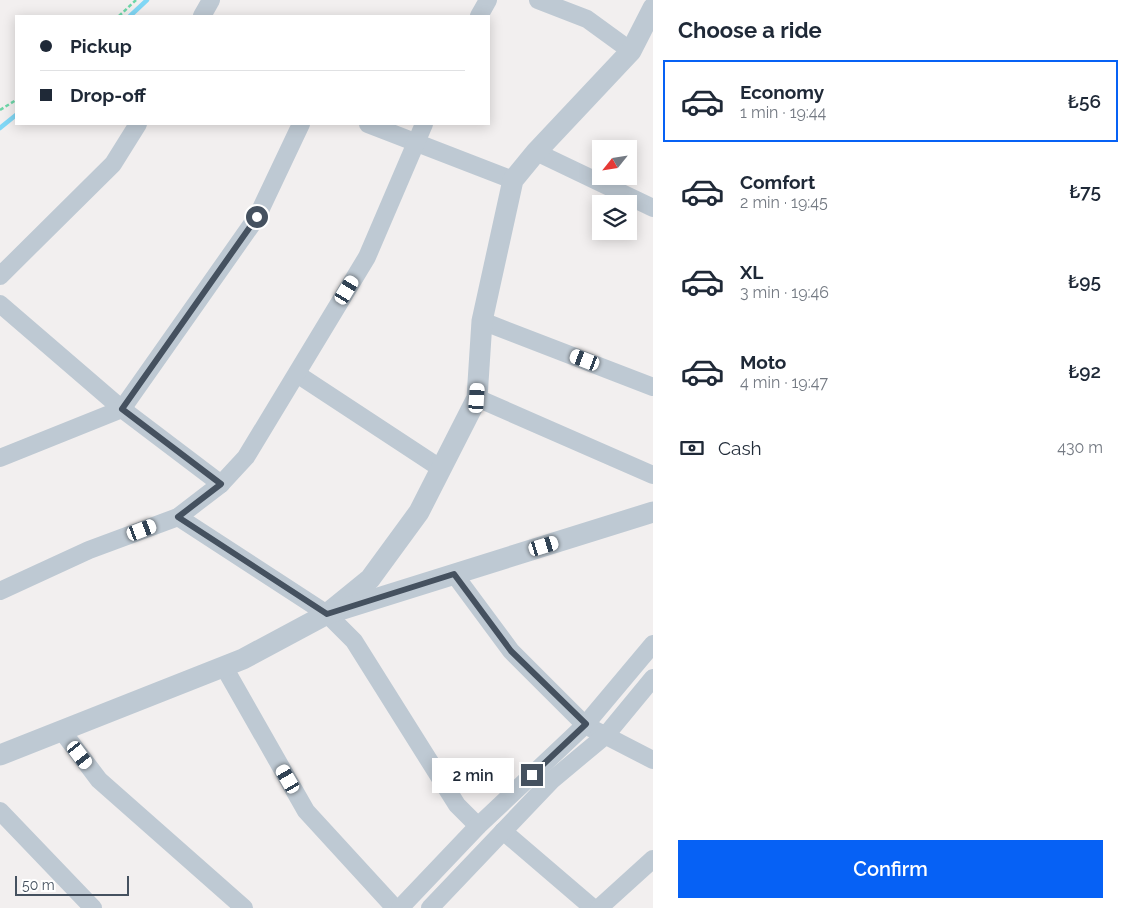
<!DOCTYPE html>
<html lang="en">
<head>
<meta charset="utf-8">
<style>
	:root { --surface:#fff; --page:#f2f2f3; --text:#1f2937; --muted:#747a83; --line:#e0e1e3; --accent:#0661f5 }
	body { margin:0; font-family:Raleway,sans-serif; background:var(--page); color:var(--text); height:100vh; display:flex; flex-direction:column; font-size:19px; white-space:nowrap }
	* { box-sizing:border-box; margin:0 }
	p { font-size:16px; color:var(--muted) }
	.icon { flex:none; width:28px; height:28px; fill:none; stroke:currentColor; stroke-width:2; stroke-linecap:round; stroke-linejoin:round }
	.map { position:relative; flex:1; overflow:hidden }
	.sheet { display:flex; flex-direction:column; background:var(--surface); width:475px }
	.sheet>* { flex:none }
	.guide { position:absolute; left:15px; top:15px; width:475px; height:110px; border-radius:0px; box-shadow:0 2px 12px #0003; display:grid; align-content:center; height:110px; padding:0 25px; background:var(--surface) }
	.needle { width:32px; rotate:240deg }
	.tools { position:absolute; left:592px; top:140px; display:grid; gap:10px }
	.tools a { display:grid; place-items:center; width:45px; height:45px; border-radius:0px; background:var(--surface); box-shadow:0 2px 12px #0003; font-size:25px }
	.scale { position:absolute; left:15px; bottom:12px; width:114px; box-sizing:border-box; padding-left:5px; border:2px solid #45515f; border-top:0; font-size:14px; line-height:18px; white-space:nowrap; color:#45515f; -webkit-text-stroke:4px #fff; paint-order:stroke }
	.end { position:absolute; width:22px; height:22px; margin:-11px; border:6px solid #45515f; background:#fff; box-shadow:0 0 0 2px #fff }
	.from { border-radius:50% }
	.bubble { position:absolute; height:35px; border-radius:0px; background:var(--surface); box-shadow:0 2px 12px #0003; font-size:16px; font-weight:600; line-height:35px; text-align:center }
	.car { position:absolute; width:15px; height:30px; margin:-15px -8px; border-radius:6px; box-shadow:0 0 4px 1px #0007; background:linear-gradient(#fff 24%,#345 0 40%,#fff 0 76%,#345 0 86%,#fff 0) }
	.guide b { display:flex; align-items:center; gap:18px; height:48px; font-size:19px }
	.guide b+b { border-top:1px solid var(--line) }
	.guide i { width:12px; height:12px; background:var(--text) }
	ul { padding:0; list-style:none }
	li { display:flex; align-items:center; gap:15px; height:82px; margin:0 10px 8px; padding:0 15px; border:2px solid transparent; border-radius:0px }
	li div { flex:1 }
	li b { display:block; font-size:19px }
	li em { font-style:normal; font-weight:600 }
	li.on { border-color:var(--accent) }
	li>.icon { width:45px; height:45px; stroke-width:1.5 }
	h2 { padding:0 25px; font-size:22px; line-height:60px }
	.pay { display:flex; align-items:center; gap:12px; height:55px; padding:0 25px; font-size:19px }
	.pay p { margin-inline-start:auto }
	.button { display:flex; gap:10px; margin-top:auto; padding:10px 25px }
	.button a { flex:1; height:58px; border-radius:0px; background:var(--accent); color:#fff; font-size:20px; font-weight:600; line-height:58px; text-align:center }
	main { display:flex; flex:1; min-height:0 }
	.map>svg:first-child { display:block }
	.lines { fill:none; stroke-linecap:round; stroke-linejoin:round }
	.stream { stroke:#81d7f5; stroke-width:4.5 }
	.path { stroke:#6dd6a8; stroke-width:2.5; stroke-dasharray:4 2.5; stroke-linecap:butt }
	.minor { stroke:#bec9d3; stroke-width:18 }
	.tertiary { stroke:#bec9d3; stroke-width:21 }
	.route { stroke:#45515f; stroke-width:6 }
</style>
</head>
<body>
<main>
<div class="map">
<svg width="653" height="908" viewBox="0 0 653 908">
	<rect width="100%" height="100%" fill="#f2efef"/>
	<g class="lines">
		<!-- stream -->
		<g class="stream">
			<path d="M130,16l17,-16"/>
			<path d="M0,128l16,-13"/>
		</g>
		<!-- path -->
		<g class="path">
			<path d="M119,16l17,-16"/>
			<path d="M0,110l16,-10"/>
		</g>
		<!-- minor -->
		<g class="minor">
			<path d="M538,0l49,19 44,32"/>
			<path d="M202,16l9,-16"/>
			<path d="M479,16l9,-16"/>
			<path d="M368,124l145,56"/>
			<path d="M536,152l117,56"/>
			<path d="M0,276l113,-112 25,-40"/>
			<path d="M0,304l122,105 99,75"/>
			<path d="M482,321l171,66"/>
			<path d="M297,374l143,94"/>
			<path d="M477,398l176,77"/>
			<path d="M0,458l122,-49 135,-192 44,-93"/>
			<path d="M178,517l149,97 27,27 103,164 21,21"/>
			<path d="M454,574l57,77 74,74 68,35"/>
			<path d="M0,591l89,-41 89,-33 43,-33 25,-27 121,-200 57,-133"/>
			<path d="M224,667l82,144 89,97"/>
			<path d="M62,731l37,49 145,128"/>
			<path d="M0,811l93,97"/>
			<path d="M503,831l90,77"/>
			<path d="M400,908l78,-82 107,-101 68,-81"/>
			<path d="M430,908l122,-128 54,-45 47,-57"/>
			<path d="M599,908l54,-49"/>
		</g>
		<!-- tertiary -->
		<g class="tertiary">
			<path d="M327,614l43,-35 49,-67 58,-114 5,-77 31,-141 23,-28 95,-101 22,-43"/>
			<path d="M0,755l243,-96 84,-45 326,-102"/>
		</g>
	</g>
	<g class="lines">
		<!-- route -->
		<path class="route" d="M257,217l-135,192 99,75 -43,33 149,97 127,-40 57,77 75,73 -54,51"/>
	</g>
</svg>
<div class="tools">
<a><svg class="needle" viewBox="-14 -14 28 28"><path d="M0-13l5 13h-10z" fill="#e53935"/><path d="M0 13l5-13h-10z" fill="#747a83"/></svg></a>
<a><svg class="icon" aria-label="layers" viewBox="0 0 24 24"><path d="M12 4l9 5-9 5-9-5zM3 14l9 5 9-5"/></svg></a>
</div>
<div class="scale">50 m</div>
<i class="end from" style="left:257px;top:217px"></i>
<i class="end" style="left:532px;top:775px"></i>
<div class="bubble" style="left:432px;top:758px;width:82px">2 min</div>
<i class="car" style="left:347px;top:290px;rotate:31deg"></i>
<i class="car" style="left:585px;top:360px;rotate:291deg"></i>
<i class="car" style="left:477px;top:398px;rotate:4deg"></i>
<i class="car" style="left:142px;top:530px;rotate:69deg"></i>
<i class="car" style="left:544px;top:546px;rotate:73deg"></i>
<i class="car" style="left:80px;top:755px;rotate:143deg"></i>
<i class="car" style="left:288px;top:779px;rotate:330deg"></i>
<div class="guide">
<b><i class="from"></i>Pickup</b>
<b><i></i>Drop-off</b>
</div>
</div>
<section class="sheet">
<h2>Choose a ride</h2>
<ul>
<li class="on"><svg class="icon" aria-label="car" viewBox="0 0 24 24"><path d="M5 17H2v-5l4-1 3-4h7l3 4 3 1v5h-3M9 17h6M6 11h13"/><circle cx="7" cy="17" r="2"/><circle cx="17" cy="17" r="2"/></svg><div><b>Economy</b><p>1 min · 19:44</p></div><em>₺56</em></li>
<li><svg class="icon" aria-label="car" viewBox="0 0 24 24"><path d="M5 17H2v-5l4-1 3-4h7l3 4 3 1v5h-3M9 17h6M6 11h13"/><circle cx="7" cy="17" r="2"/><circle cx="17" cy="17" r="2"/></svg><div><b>Comfort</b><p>2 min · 19:45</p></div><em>₺75</em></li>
<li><svg class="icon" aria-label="car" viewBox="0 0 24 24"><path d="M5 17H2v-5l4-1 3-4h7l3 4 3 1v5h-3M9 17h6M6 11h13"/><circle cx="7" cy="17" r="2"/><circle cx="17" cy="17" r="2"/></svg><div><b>XL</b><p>3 min · 19:46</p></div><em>₺95</em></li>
<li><svg class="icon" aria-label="car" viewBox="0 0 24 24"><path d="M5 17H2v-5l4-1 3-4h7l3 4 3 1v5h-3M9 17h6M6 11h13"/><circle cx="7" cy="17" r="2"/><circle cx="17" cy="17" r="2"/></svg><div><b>Moto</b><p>4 min · 19:47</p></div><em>₺92</em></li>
</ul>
<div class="pay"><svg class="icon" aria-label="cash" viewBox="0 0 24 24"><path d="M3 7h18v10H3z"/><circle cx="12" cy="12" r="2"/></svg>Cash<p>430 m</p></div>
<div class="button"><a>Confirm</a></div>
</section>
</main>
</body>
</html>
